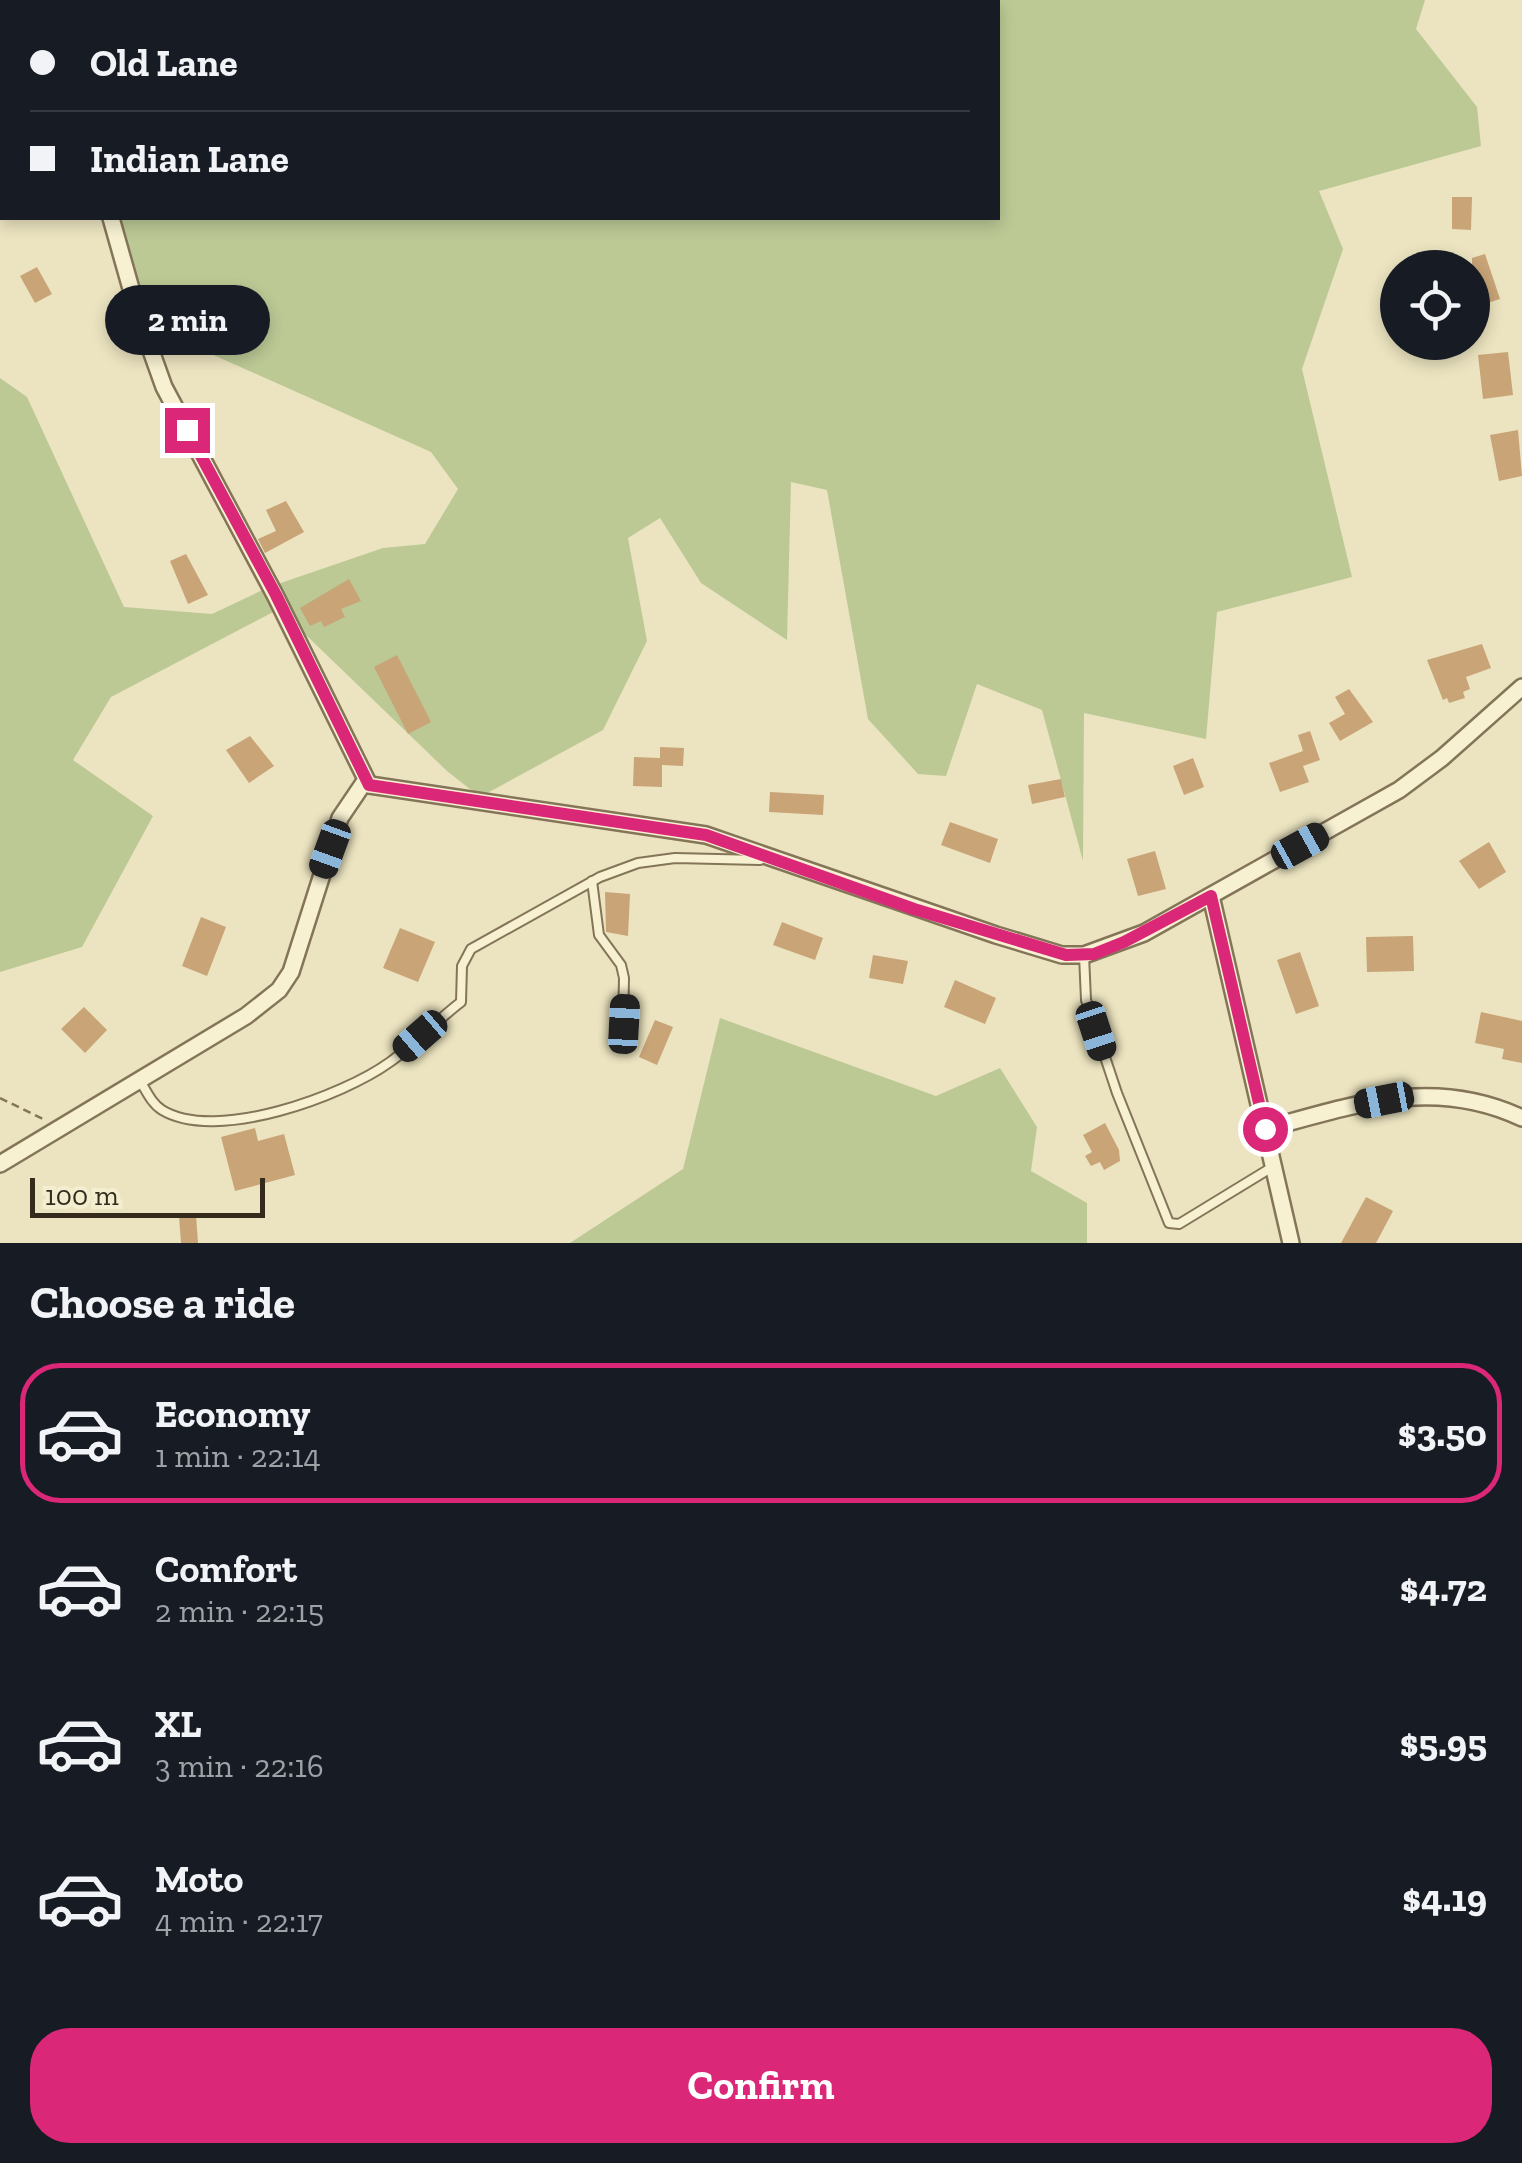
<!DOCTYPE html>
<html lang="en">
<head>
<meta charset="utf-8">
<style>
	:root { --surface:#171b24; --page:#242831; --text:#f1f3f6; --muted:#9ea1a6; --line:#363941; --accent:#db2777 }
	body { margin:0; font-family:"Zilla Slab",serif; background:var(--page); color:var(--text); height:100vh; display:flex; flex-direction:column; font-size:38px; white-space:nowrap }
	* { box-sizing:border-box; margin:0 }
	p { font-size:32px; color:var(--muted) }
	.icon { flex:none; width:55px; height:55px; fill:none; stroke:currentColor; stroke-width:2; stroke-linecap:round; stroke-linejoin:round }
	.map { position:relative; height:1243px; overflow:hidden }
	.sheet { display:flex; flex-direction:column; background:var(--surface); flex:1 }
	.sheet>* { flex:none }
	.banner { position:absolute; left:0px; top:0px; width:1000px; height:220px; box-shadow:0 5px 15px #0003; display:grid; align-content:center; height:220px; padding:0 30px; background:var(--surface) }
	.fabs { position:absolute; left:1380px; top:250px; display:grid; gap:20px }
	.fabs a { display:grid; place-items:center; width:110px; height:110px; border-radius:50%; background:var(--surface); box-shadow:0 5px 15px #0003; font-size:50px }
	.scale { position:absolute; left:30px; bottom:25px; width:235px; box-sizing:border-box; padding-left:10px; border:5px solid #342b1d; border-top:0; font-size:28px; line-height:35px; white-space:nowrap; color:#342b1d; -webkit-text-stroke:8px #f3eecf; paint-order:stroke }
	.end { position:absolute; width:45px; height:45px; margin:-22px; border:12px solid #db2777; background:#fff; box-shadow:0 0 0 5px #fff }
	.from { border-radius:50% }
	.bubble { position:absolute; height:70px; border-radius:35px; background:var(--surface); box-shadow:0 5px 15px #0003; font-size:32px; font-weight:800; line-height:70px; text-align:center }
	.car { position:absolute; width:30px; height:60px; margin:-30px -15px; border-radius:12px; box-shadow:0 0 8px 2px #0007; background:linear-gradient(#222 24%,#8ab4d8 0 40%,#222 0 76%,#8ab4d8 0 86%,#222 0) }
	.banner b { display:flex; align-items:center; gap:35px; height:95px; font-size:38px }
	.banner b+b { border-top:2px solid var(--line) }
	.banner i { width:25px; height:25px; background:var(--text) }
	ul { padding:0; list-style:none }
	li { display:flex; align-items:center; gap:30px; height:140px; margin:0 20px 15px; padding:0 10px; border:5px solid transparent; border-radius:40px }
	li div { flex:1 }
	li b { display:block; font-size:38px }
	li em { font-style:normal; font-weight:800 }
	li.selected { border-color:var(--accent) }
	li>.icon { width:90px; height:90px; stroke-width:1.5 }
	h2 { padding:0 30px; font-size:45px; line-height:120px }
	.primary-button { display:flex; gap:20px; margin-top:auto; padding:20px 30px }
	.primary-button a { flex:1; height:115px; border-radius:40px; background:var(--accent); color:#fff; font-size:40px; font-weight:800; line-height:115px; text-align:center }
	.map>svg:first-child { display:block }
	.green { fill:#bcc995 }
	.building { fill:#c8a477 }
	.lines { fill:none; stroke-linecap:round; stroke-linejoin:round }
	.service-casing { stroke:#847559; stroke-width:12 }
	.minor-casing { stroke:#847559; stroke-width:20 }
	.path { stroke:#847559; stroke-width:2.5; stroke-dasharray:8 5; stroke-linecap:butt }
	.service { stroke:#f7f1d2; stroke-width:8 }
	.minor { stroke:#f7f1d2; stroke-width:15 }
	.route { stroke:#db2777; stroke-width:12 }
</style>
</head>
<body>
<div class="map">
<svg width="1522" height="1243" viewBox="0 0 1522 1243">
	<rect width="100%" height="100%" fill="#ece4c0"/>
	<!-- green -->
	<g class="green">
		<path d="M55,0h1370l-9,29 61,78 4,39 -162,45 24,58 -41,120 50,208 -135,35 -11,127 -122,-26 -1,148 -41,-151 -65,-26 -31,92 -28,-2 -50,-55 -41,-229 -36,-8 -4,158 -86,-57 -41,-65 -32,20 19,103 -44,89 -123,67 -33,-26 -168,-162 -168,88 -38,63 80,56 -71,131 -82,25v-594l27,19 97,210 88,7 57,-27 114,-39 42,-4 33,-55 -27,-37 -298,-133 -22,-101h887v-216z"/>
		<path d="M720,1018l216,78 64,-28 37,59 -6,44 56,32v40h-517l113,-74z"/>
	</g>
	<!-- building -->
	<g class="building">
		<path d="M1452,197h20l-1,33 -19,-1z"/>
		<path d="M1485,254l15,45 -28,9v-50z"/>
		<path d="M37,267l15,27 -17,9 -15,-27z"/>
		<path d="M1508,352l5,43 -30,4 -5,-44z"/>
		<path d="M1518,430l4,46 -23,5 -9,-46z"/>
		<path d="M286,501l18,31 -39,21 -7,-14 18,-8 -10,-21z"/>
		<path d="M186,554l22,41 -20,9 -18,-43z"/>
		<path d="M349,579l12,22 -20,8 4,8 -21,10 -3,-6 -11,5 -10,-18z"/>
		<path d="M1482,644l9,24 -25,9 4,12 -7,3 2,6 -16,5 -2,-5 -4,2 -16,-40z"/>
		<path d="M397,655l34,67 -23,12 -34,-67z"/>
		<path d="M1349,689l24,33 -33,19 -11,-18 16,-9 -10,-17z"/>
		<path d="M1310,731l10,29 -17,6 6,16 -29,10 -11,-29 34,-12 -5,-16z"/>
		<path d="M250,736l24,30 -25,17 -23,-33z"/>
		<path d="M660,747l24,1 -1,18 -21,-1v22l-29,-1 1,-29 26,1z"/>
		<path d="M1193,758l11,29 -20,8 -11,-29z"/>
		<path d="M1061,779l4,18 -33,7 -4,-19z"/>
		<path d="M770,792l54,3 -1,20 -54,-3z"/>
		<path d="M950,822l48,17 -8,24 -49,-18z"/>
		<path d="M1489,842l17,30 -27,17 -20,-28z"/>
		<path d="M1155,851l11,38 -28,7 -11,-37z"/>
		<path d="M605,892l25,2 -2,42 -22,-4z"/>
		<path d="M201,917l25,10 -19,49 -25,-10z"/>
		<path d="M782,922l41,16 -8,22 -42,-15z"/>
		<path d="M400,928l35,14 -17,40 -35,-14z"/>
		<path d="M1413,936l1,35 -47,1 -1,-35z"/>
		<path d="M1300,952l19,54 -23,8 -19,-54z"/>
		<path d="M873,955l35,6 -5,23 -34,-6z"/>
		<path d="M955,980l41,18 -11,26 -41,-17z"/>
		<path d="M84,1007l23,23 -22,23 -24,-24z"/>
		<path d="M1481,1012l41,9v42l-20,-4 2,-10 -29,-6z"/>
		<path d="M655,1020l18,7 -16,38 -18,-8z"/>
		<path d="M1105,1123l14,27 1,11 -16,9 -4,-8 -9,4 -6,-10 7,-4 -9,-17z"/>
		<path d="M255,1128l3,13 26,-7 11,41 -60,16 -14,-54z"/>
		<path d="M1366,1197l27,14 -17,32h-35z"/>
		<path d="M196,1215l2,28h-17l-2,-27z"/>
	</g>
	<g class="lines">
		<!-- service casing -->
		<g class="service-casing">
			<g id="service">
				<path d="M592,881l7,54 22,30 3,13 -1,47"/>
				<path d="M1084,955l2,45 31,93 52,130 10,1 95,-58"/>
				<path d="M139,1079c7,11 12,24 23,31 54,33 181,-14 228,-48 25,-18 46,-41 71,-60l1,-36 9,-17 129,-72 38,-14 37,-5 85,2"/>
			</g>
		</g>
		<!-- minor casing -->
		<g class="minor-casing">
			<g id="minor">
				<path d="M52,0l1,2"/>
				<path d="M111,218l28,99 25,70 111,208 94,190"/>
				<path d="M1211,896l80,347"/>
				<path d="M1265,1129c89,-24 168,-53 257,-11"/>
				<path d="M0,1164l246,-148 33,-26 12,-18 49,-154 23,-34 343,51 290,100 66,20h22l60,-22 255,-143 43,-32 80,-71"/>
			</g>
		</g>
		<!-- path -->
		<path class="path" d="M0,1098l43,21"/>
		<!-- service -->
		<use href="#service" class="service"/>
		<!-- minor -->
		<use href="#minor" class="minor"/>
	</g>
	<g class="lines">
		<!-- route -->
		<path class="route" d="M187,430l89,165 93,190 337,50 208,74 152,46 28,-1 30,-12 87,-46 54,233"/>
	</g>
</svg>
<div class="fabs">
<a><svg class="icon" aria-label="locate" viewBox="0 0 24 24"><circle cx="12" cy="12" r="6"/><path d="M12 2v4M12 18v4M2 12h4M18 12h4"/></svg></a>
</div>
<div class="scale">100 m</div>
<i class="end from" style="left:1265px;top:1129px"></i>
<i class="end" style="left:187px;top:430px"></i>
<div class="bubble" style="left:105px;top:285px;width:165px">2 min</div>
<i class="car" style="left:1300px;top:846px;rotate:61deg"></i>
<i class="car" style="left:330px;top:849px;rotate:200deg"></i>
<i class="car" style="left:624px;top:1024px;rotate:3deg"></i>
<i class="car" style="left:1096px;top:1031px;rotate:162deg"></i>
<i class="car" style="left:420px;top:1036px;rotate:229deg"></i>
<i class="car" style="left:1384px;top:1100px;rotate:259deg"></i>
<div class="banner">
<b><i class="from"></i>Old Lane</b>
<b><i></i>Indian Lane</b>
</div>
</div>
<section class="sheet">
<h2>Choose a ride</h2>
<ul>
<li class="selected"><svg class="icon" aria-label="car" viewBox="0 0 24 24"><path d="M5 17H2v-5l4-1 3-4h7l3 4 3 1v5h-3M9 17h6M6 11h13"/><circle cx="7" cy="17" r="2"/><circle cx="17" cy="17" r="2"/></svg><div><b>Economy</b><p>1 min · 22:14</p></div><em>$3.50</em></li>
<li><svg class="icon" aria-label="car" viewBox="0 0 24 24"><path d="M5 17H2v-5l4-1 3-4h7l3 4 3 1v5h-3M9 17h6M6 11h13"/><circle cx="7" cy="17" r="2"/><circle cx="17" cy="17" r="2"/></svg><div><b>Comfort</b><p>2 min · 22:15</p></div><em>$4.72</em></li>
<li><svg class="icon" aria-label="car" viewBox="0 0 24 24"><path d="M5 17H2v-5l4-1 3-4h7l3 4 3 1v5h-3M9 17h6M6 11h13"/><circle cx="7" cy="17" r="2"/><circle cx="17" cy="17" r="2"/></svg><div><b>XL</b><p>3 min · 22:16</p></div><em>$5.95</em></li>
<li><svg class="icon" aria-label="car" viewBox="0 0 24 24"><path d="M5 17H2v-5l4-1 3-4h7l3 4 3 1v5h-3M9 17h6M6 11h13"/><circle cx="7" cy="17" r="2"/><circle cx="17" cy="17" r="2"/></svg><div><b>Moto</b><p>4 min · 22:17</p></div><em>$4.19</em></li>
</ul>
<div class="primary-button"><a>Confirm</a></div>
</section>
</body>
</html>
